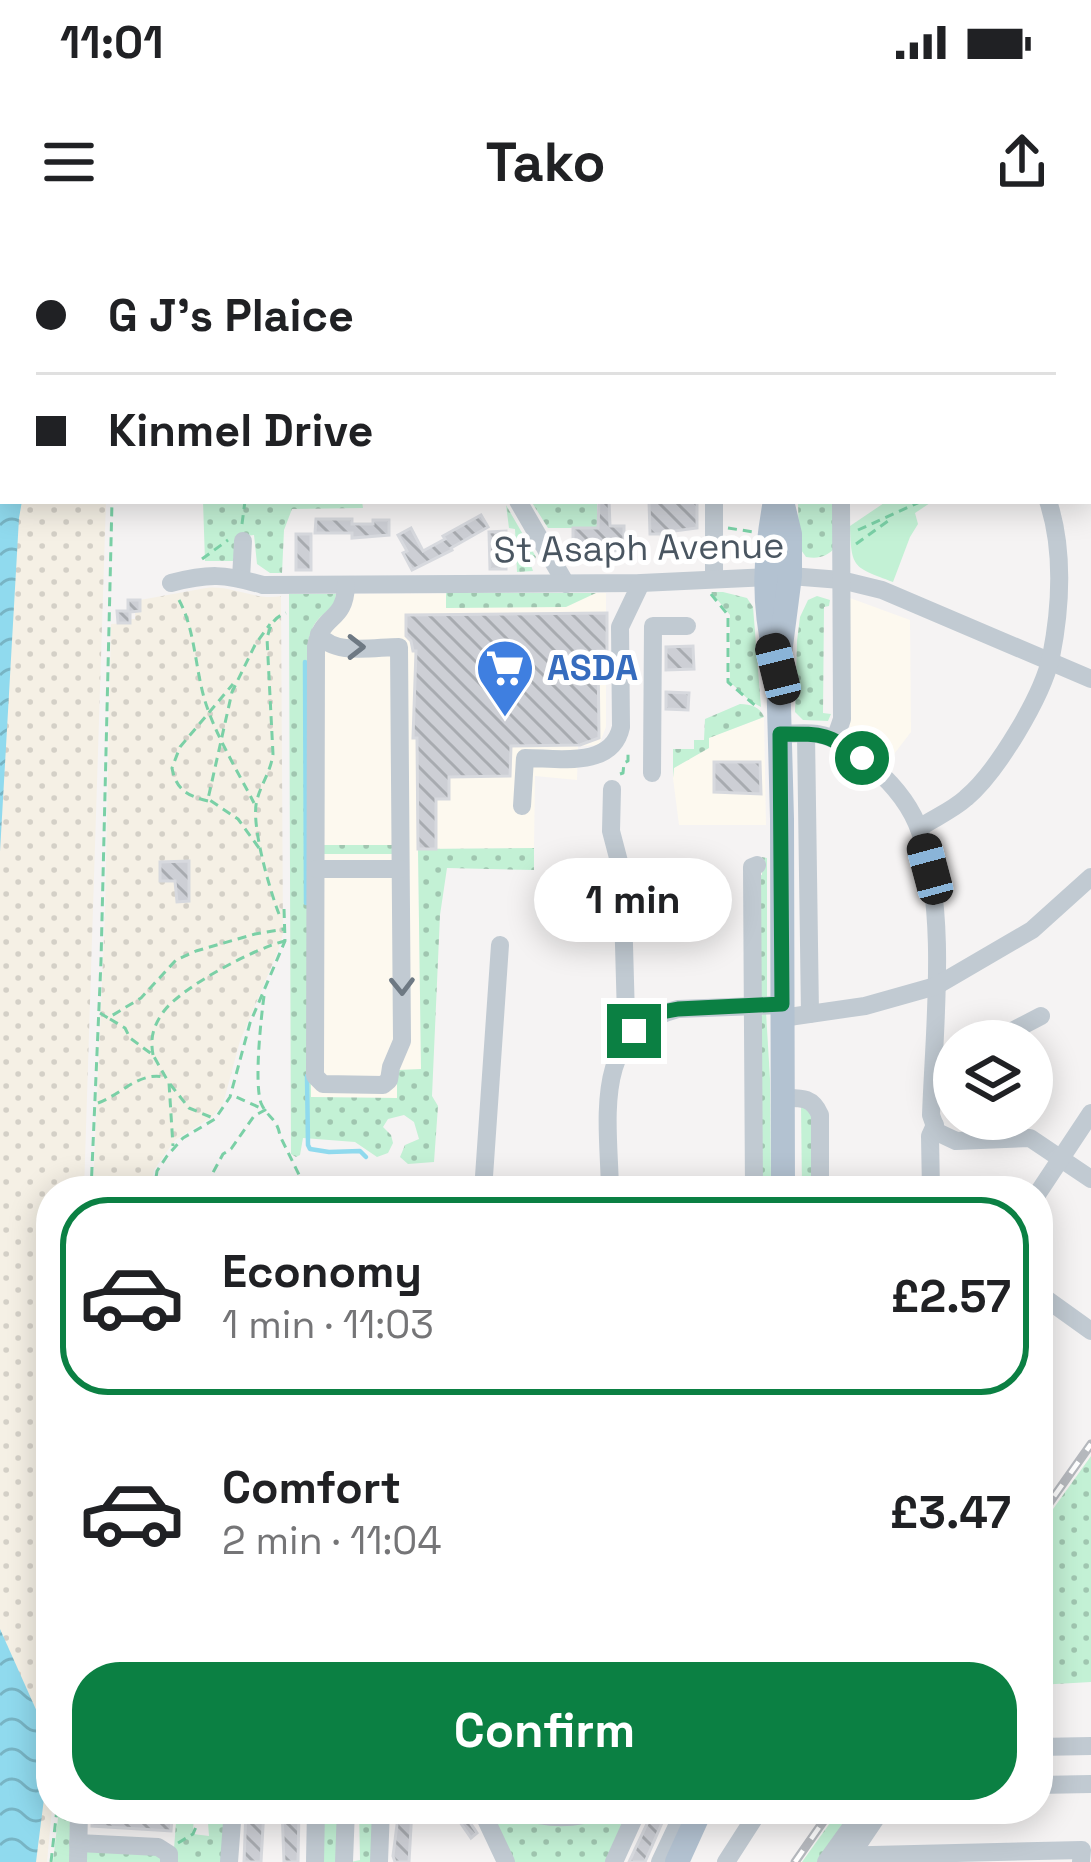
<!DOCTYPE html>
<html lang="en">
<head>
<meta charset="utf-8">
<style>
	:root { --surface:#fff; --page:#f2f2f2; --text:#202124; --muted:#757577; --line:#e0e0e0; --accent:#0b8043 }
	body { margin:0; font-family:"Space Grotesk",sans-serif; background:var(--page); color:var(--text); height:100vh; display:flex; flex-direction:column; font-size:45px; white-space:nowrap }
	* { box-sizing:border-box; margin:0 }
	p { font-size:39px; color:var(--muted) }
	.icon { flex:none; width:66px; height:66px; fill:none; stroke:currentColor; stroke-width:2; stroke-linecap:round; stroke-linejoin:round }
	.map { position:relative; flex:1; overflow:hidden }
	.drawer { position:absolute; left:36px; top:936px; width:1017px; height:648px; display:flex; flex-direction:column; background:var(--surface); border-radius:48px; box-shadow:0 6px 30px #0003 }
	.drawer>* { flex:none }
	.guide { position:absolute; left:0px; top:0px; width:1092px; height:264px; box-shadow:0 6px 30px #0003; display:grid; align-content:center; height:264px; padding:0 36px; background:var(--surface) }
	.tools { position:absolute; left:933px; top:780px; display:grid; gap:24px }
	.tools a { display:grid; place-items:center; width:120px; height:120px; border-radius:50%; background:var(--surface); box-shadow:0 6px 30px #0003; font-size:60px }
	.end { position:absolute; width:54px; height:54px; margin:-27px; border:15px solid #0b8043; background:#fff; box-shadow:0 0 0 6px #fff }
	.from { border-radius:50% }
	.bubble { position:absolute; height:84px; border-radius:42px; background:var(--surface); box-shadow:0 6px 30px #0003; font-size:39px; font-weight:700; line-height:84px; text-align:center }
	.car { position:absolute; width:36px; height:72px; margin:-36px -18px; border-radius:15px; box-shadow:0 0 9px 3px #0007; background:linear-gradient(#222 24%,#8ab4d8 0 40%,#222 0 76%,#8ab4d8 0 86%,#222 0) }
	.guide b { display:flex; align-items:center; gap:42px; height:114px; font-size:45px }
	.guide b+b { border-top:3px solid var(--line) }
	.guide i { width:30px; height:30px; background:var(--text) }
	ul { padding:21px 0 0; list-style:none }
	li { display:flex; align-items:center; gap:36px; height:198px; margin:0 24px 18px; padding:0 12px; border:6px solid transparent; border-radius:48px }
	li div { flex:1 }
	li b { display:block; font-size:45px }
	li em { font-style:normal; font-weight:700 }
	li.active { border-color:var(--accent) }
	li>.icon { width:108px; height:108px; stroke-width:1.5 }
	.button { display:flex; gap:24px; margin-top:auto; padding:24px 36px }
	.button a { flex:1; height:138px; border-radius:48px; background:var(--accent); color:#fff; font-size:48px; font-weight:700; line-height:138px; text-align:center }
	.status { display:flex; justify-content:space-between; align-items:center; height:84px; padding:0 60px; background:var(--surface); direction:ltr }
	.status svg { height:33px; fill:currentColor }
	header { display:flex; justify-content:space-between; align-items:center; height:156px; padding:0 36px; background:var(--surface); font-size:54px; font-weight:700 }
	.map>svg:first-child { display:block }
	.commercial { fill:#fdf9ef }
	.grass { fill:url(#grass-dots) }
	.sand { fill:url(#sand-dots) }
	.green { fill:#c3f1d5 }
	.water { fill:url(#water-waves) }
	.lines { fill:none; stroke-linecap:round; stroke-linejoin:round }
	.stream { stroke:#90daee; stroke-width:4.5 }
	.building { fill:url(#building-back-hatch); stroke:#d7d9de; stroke-width:3 }
	.path { stroke:#7ad0a6; stroke-width:3; stroke-dasharray:9 6; stroke-linecap:butt }
	.minor { stroke:#c1cad2; stroke-width:18 }
	.major { stroke:#b3c2d1; stroke-width:24 }
	.rail-casing { stroke:#b5b8bd; stroke-width:9 }
	.rail { stroke:#fff; stroke-width:4.5; stroke-dasharray:14; stroke-linecap:butt }
	.oneway { stroke:#6e7983 }
	.route { stroke:#0b8043; stroke-width:15 }
	.labels { text-anchor:middle; dominant-baseline:central; stroke-width:10; stroke-linejoin:round; paint-order:stroke }
	.street-label { font-size:36px; fill:#4a5661; stroke:#fff }
	.shop-label { font-size:36px; font-weight:bold; fill:#366cbe; stroke:#fff; text-anchor:start }
</style>
</head>
<body>
<div class="status"><b>11:01</b><svg viewBox="0 0 49 12"><path d="M0 12V9h3v3zM5 12V6h3v6zM10 12V3h3v9zM15 12V0h3v12zM26 1h20v11H26zM47 4h2v5h-2z"/></svg></div>
<header><svg class="icon" aria-label="menu" viewBox="0 0 24 24"><path d="M4 6h16M4 12h16M4 18h16"/></svg>Tako<svg class="icon" aria-label="share" viewBox="0 0 24 24"><path d="M12 15V3M7 8l5-5 5 5M5 13v7h14v-7"/></svg></header>
<div class="map">
<svg width="1091" height="1622" viewBox="0 0 1091 1622">
	<defs>
		<pattern id="grass-dots" width="8" height="8" patternUnits="userSpaceOnUse" patternTransform="scale(3)"><rect width="8" height="8" fill="#c3f1d5"/><path d="M2 2h.1M6 6h.1" fill="none" stroke="#a0c6b0" stroke-width="1.8" stroke-linecap="round"/></pattern>
		<pattern id="sand-dots" width="8" height="8" patternUnits="userSpaceOnUse" patternTransform="scale(3)"><rect width="8" height="8" fill="#f5f0e5"/><path d="M2 2h.1M6 6h.1" fill="none" stroke="#d4d0c7" stroke-width="1.8" stroke-linecap="round"/></pattern>
		<pattern id="water-waves" width="16" height="10" patternUnits="userSpaceOnUse" patternTransform="scale(3)"><rect width="16" height="10" fill="#90daee"/><path d="M0 5q4-4 8 0t8 0" fill="none" stroke="#78b4c4"/></pattern>
		<pattern id="building-back-hatch" width="6" height="6" patternUnits="userSpaceOnUse" patternTransform="scale(3)"><rect width="6" height="6" fill="#cdcfd5"/><path d="M-1 5l2 2M0 0l6 6M5-1l2 2" fill="none" stroke="#a8abb0"/></pattern>
	</defs>
	<rect width="100%" height="100%" fill="#f5f3f3"/>
	<!-- commercial -->
	<g class="commercial">
		<path d="M606,353v134l-7,18 -21,1 -1,34 -42,-4 -1,72 -116,1 3,220 -24,29 -86,-1 -4,-503z"/>
		<path d="M850,358l60,22 1,112 -23,30 -38,-28z"/>
		<path d="M764,477l2,108h-87l-6,-47 1,-10 34,-20v-10z"/>
	</g>
	<!-- grass -->
	<g class="grass">
		<path d="M133,0h198l1,3h-199z"/>
		<path d="M203,261h159l1,7 -71,1 -8,21 -2,43h-12l-13,-9 -3,-29 -17,2 -4,24h-28z"/>
		<path d="M531,261h66v27h-49z"/>
		<path d="M798,261h36l2,46c-10,10 -17,12 -30,10l-7,-10z"/>
		<path d="M506,265l30,52 -5,8 2,6 -16,1 -2,-43 -6,-1z"/>
		<path d="M711,352h12l24,6 6,9 8,100 -11,-6 -20,-19v-67z"/>
		<path d="M446,353h150l-30,14 -120,1z"/>
		<path d="M289,354h47l-2,13c-16,9 -22,18 -26,35l3,455 86,1v-28l24,-1 -3,-220 116,-1v22l-87,-2 -7,47 -8,181 6,10 -4,56 -26,2 -8,-7 5,-12 14,-6 -5,-17 -10,-7 -16,4 -5,8 8,8 2,8 -5,10 -11,4 -22,-15 -52,-4 -3,17 -4,2 -5,-3z"/>
		<path d="M817,356l13,4 -1,6 -5,1 -1,106 8,1 -3,7 -25,-1 -8,-8 2,-71 3,-24 8,-17z"/>
		<path d="M740,464c11,0 20,3 24,13l-55,21v10l-35,20 -1,10v-29h21v-9h10l1,-21z"/>
		<path d="M324,605h68l1,9h-69z"/>
		<path d="M762,617l5,1v140h-6l-5,-122 6,-1z"/>
		<path d="M766,772l4,67 1,112h-11l-2,-172z"/>
		<path d="M801,863l10,5 3,83h-12z"/>
		<path d="M1091,1216v226l-53,3v-155z"/>
		<path d="M59,1569h17l-2,53h-21z"/>
		<path d="M177,1569h17l-1,25 16,2 -2,-27h18l-4,53h-48z"/>
		<path d="M322,1569h18l-2,53h-18z"/>
		<path d="M359,1569h17l-4,53h-22l10,-2z"/>
		<path d="M490,1569h11l22,10 76,-2 15,-8h19l-27,53h-93z"/>
		<path d="M840,1569h16l-37,53h-17z"/>
		<path d="M158,1609l7,13h-83v-12z"/>
	</g>
	<!-- sand -->
	<g class="sand">
		<path d="M0,0h110v3h-107v258h103l-22,690h-33l1,618 -5,53h-47z"/>
		<path d="M206,348c26,-3 49,13 75,8l2,338 -5,17 -38,90 -17,63 -11,13 -37,23 -21,30 -4,21h-57l12,-277 6,-290 18,-1 1,-4h5v-8l5,-1v-10z"/>
	</g>
	<!-- green -->
	<path class="green" d="M887,261h46l-18,12 3,11 -8,13 -17,45c-39,-15 -42,-13 -43,-56z"/>
	<!-- water -->
	<g class="water">
		<path d="M0,0h75l-1,3h-71v258h19l-3,17 -19,334z"/>
		<path d="M0,1389l51,114 -15,119h-36z"/>
	</g>
	<g class="lines">
		<!-- stream -->
		<g class="stream">
			<path d="M305,422l1,241"/>
			<path d="M307,836l1,69 2,4 19,3 31,-1 6,6"/>
		</g>
	</g>
	<!-- building -->
	<g class="building">
		<path d="M599,261h10l1,25h14v24l-46,2 1,-5h-6v-19h25z"/>
		<path d="M649,261h48v27l-23,3v3h-24z"/>
		<path d="M481,275l7,12 -37,21 1,2 -40,20 -9,-17 4,-2 -9,-16 13,-7 12,23 22,-12 -2,-3z"/>
		<path d="M316,279h36v5h21v-4h16v15l-37,3v-5h-37z"/>
		<path d="M506,291v38h-16l-1,-37z"/>
		<rect x="296" y="294" width="15" height="36"/>
		<path d="M128,360h12v11l-10,1v11h-12l-1,-12h11z"/>
		<path d="M607,373v38h-9l1,87 -19,7 -69,1 -1,30 -61,1v22h-13v50h-18l-1,-111h-4l3,-87h-3l-2,-10 -5,-5v-21z"/>
		<path d="M693,406l1,23 -28,1v-23z"/>
		<path d="M666,452l23,1 -1,17 -22,-1z"/>
		<path d="M714,522h46l1,32 -47,-2z"/>
		<path d="M189,621v40l-12,1 -2,-21h-15v-19z"/>
		<path d="M246,1569h18l-3,53h-17z"/>
		<path d="M282,1569h17l-1,53h-14z"/>
		<path d="M399,1569h13l-3,53h-14l-2,-6z"/>
		<path d="M451,1569h10l16,24 -6,5z"/>
		<path d="M654,1569h14l-23,53h-16z"/>
		<path d="M92,1571l80,7 -1,13 -79,-5z"/>
	</g>
	<g class="lines">
		<!-- path -->
		<g class="path">
			<path d="M253,0l2,3"/>
			<path d="M116,3v-3"/>
			<path d="M175,3l1,-3"/>
			<path d="M1089,115l2,1"/>
			<path d="M1089,148l2,-1"/>
			<path d="M242,284l3,-23"/>
			<path d="M728,288l26,4"/>
			<path d="M858,290l64,-29"/>
			<path d="M856,304l36,-26"/>
			<path d="M202,319l26,-19"/>
			<path d="M711,354l17,21v67l30,26"/>
			<path d="M179,360c16,29 16,68 26,101 11,35 32,69 49,102"/>
			<path d="M620,534l3,-1 1,-10 4,-2v-8"/>
			<path d="M208,561c-20,-5 -32,-11 -36,-33l8,-21 53,-63"/>
			<path d="M259,608l-21,-29 -30,-20 24,-107 23,-47 15,-21"/>
			<path d="M279,674c-9,-23 -29,-91 -22,-114 4,-16 14,-29 16,-46l-6,-116c4,-14 6,-20 19,-25"/>
			<path d="M264,756c-3,22 -10,87 -3,107 6,15 16,14 19,33l27,55"/>
			<path d="M100,773l8,5 33,-20 35,-38 20,-9 59,-17 29,-5"/>
			<path d="M110,779l15,9 5,10 23,17 16,28 4,63"/>
			<path d="M153,815c-3,-17 0,-29 11,-44 18,-24 91,-63 121,-70"/>
			<path d="M170,844l19,24 24,10"/>
			<path d="M98,863c24,-9 40,-31 66,-26"/>
			<path d="M91,951l10,-230 11,-460"/>
			<path d="M154,951l3,-20 10,-15 16,-18 32,-19 15,-22 20,-74 35,-82 -1,-33"/>
			<path d="M191,951l18,-11 14,-26 8,-5 23,-33 11,-6 -33,-15"/>
			<path d="M774,1578l7,-9"/>
			<path d="M178,1603l15,-9 3,-7"/>
			<path d="M51,1622l6,-53"/>
		</g>
		<!-- minor -->
		<g class="minor">
			<path d="M402,0l1,3"/>
			<path d="M536,0h9"/>
			<path d="M559,0l1,3"/>
			<path d="M1048,0l4,3"/>
			<path d="M815,2v-2"/>
			<path d="M763,3v-3"/>
			<path d="M936,3v-3"/>
			<path d="M1089,45l2,2"/>
			<path d="M518,261l48,83"/>
			<path d="M714,261v77"/>
			<path d="M241,339l2,-38"/>
			<path d="M171,343c39,-10 53,-9 92,2l378,-2 149,-7 51,4 41,10 209,89"/>
			<path d="M319,394c14,22 55,13 80,13l3,394 -11,26 -2,13 -6,5 -60,-1 -8,-8 1,-430c6,-33 29,-23 30,-61"/>
			<path d="M780,494c12,0 25,-2 37,0 21,3 39,18 55,32 21,18 39,39 48,66 28,79 14,198 11,283l6,17 19,9 74,-3 61,41"/>
			<path d="M806,494l4,280"/>
			<path d="M835,499l7,-20 -1,-218"/>
			<path d="M652,533l1,-147h34"/>
			<path d="M612,549l-1,42 11,42 4,144 8,14"/>
			<path d="M522,566l3,-48c33,0 87,11 96,-31l-1,-100 21,-44"/>
			<path d="M919,588c15,-10 34,-18 47,-30 31,-26 76,-101 85,-141 10,-50 13,-108 -3,-156"/>
			<path d="M317,629h83"/>
			<path d="M782,778l83,-12 71,-20 96,-56 59,-53"/>
			<path d="M993,801l48,-25"/>
			<path d="M782,858c18,0 30,-2 38,17v76"/>
			<path d="M483,951l17,-246"/>
			<path d="M610,951c-1,-70 -20,-160 68,-182l104,-4"/>
			<path d="M754,951l-2,-324 5,-2"/>
			<path d="M931,951l-1,-55 5,-11"/>
			<path d="M1038,953l53,-80"/>
			<path d="M1038,1053l53,38"/>
			<path d="M1038,1507l53,-1"/>
			<path d="M1038,1545l53,-1"/>
			<path d="M481,1569l25,53"/>
			<path d="M518,1569c29,11 57,11 87,0"/>
			<path d="M202,1573l1,-4"/>
			<path d="M78,1603l80,4 11,7v8"/>
			<path d="M851,1615l31,-46"/>
			<path d="M831,1616l251,-6 -1,12"/>
			<path d="M78,1622l1,-53"/>
			<path d="M229,1622l4,-53"/>
			<path d="M315,1622l1,-53"/>
			<path d="M344,1622l2,-53"/>
			<path d="M379,1622l2,-53"/>
			<path d="M614,1622l24,-53"/>
			<path d="M660,1622l25,-53"/>
			<path d="M726,1622l34,-53"/>
			<path d="M826,1622l38,-53"/>
		</g>
		<!-- major -->
		<g class="major">
			<path d="M786,3l1,-3"/>
			<path d="M775,261c-10,55 -13,99 0,154"/>
			<path d="M782,261l8,33v42l-12,93 4,150 1,372"/>
			<path d="M677,1622l24,-53"/>
		</g>
		<!-- rail casing -->
		<g class="rail-casing">
			<g id="rail">
				<path d="M1038,1279l53,-75"/>
				<path d="M795,1622l37,-53"/>
			</g>
		</g>
		<!-- rail -->
		<use href="#rail" class="rail"/>
	</g>
	<!-- one-way arrows -->
	<defs><path id="oneway-chevron" d="M-2-3.5L2.5 0L-2 3.5" fill="none" stroke-width="1.6" stroke-linecap="round" stroke-linejoin="round" transform="scale(3)"/></defs>
	<g class="oneway">
		<use href="#oneway-chevron" transform="translate(356 407)"/>
		<use href="#oneway-chevron" transform="translate(402 746) rotate(89)"/>
	</g>
	<g class="lines">
		<!-- route -->
		<path class="route" d="M634,791l28,-19 16,-3 104,-5 -2,-270c43,0 47,-1 82,24"/>
	</g>
	<!-- icons -->
	<defs>
		<g id="supermarket-pin" transform="scale(3)"><path d="M0 17L-7.5 6A9.5 9.5 0 1 1 7.5 6Z" fill="#3f7fe0" stroke="#fff"/><path d="M-6-5.5h2.5l.6 2H6L4.5 2H-2.5L-4.4-4H-6ZM-1.5 3.2a1.3 1.3 0 1 0 .1 0ZM3 3.2a1.3 1.3 0 1 0 .1 0Z" fill="#fff"/></g>
	</defs>
	<g fill-rule="evenodd">
		<use href="#supermarket-pin" x="505" y="428"/>
	</g>
	<g class="labels">
		<!-- street labels -->
		<g class="street-label">
			<text transform="translate(639 308) rotate(-1)">St Asaph Avenue</text>
		</g>
		<!-- shop labels -->
		<g class="shop-label">
			<text x="547" y="428">ASDA</text>
		</g>
	</g>
</svg>
<div class="tools">
<a><svg class="icon" aria-label="layers" viewBox="0 0 24 24"><path d="M12 4l9 5-9 5-9-5zM3 14l9 5 9-5"/></svg></a>
</div>
<i class="end from" style="left:862px;top:518px"></i>
<i class="end" style="left:634px;top:791px"></i>
<div class="bubble" style="left:534px;top:618px;width:198px">1 min</div>
<i class="car" style="left:778px;top:429px;rotate:346deg"></i>
<i class="car" style="left:930px;top:629px;rotate:345deg"></i>
<div class="guide">
<b><i class="from"></i>G J's Plaice</b>
<b><i></i>Kinmel Drive</b>
</div>
<section class="drawer">
<ul>
<li class="active"><svg class="icon" aria-label="car" viewBox="0 0 24 24"><path d="M5 17H2v-5l4-1 3-4h7l3 4 3 1v5h-3M9 17h6M6 11h13"/><circle cx="7" cy="17" r="2"/><circle cx="17" cy="17" r="2"/></svg><div><b>Economy</b><p>1 min · 11:03</p></div><em>£2.57</em></li>
<li><svg class="icon" aria-label="car" viewBox="0 0 24 24"><path d="M5 17H2v-5l4-1 3-4h7l3 4 3 1v5h-3M9 17h6M6 11h13"/><circle cx="7" cy="17" r="2"/><circle cx="17" cy="17" r="2"/></svg><div><b>Comfort</b><p>2 min · 11:04</p></div><em>£3.47</em></li>
</ul>
<div class="button"><a>Confirm</a></div>
</section>
</div>
</body>
</html>
